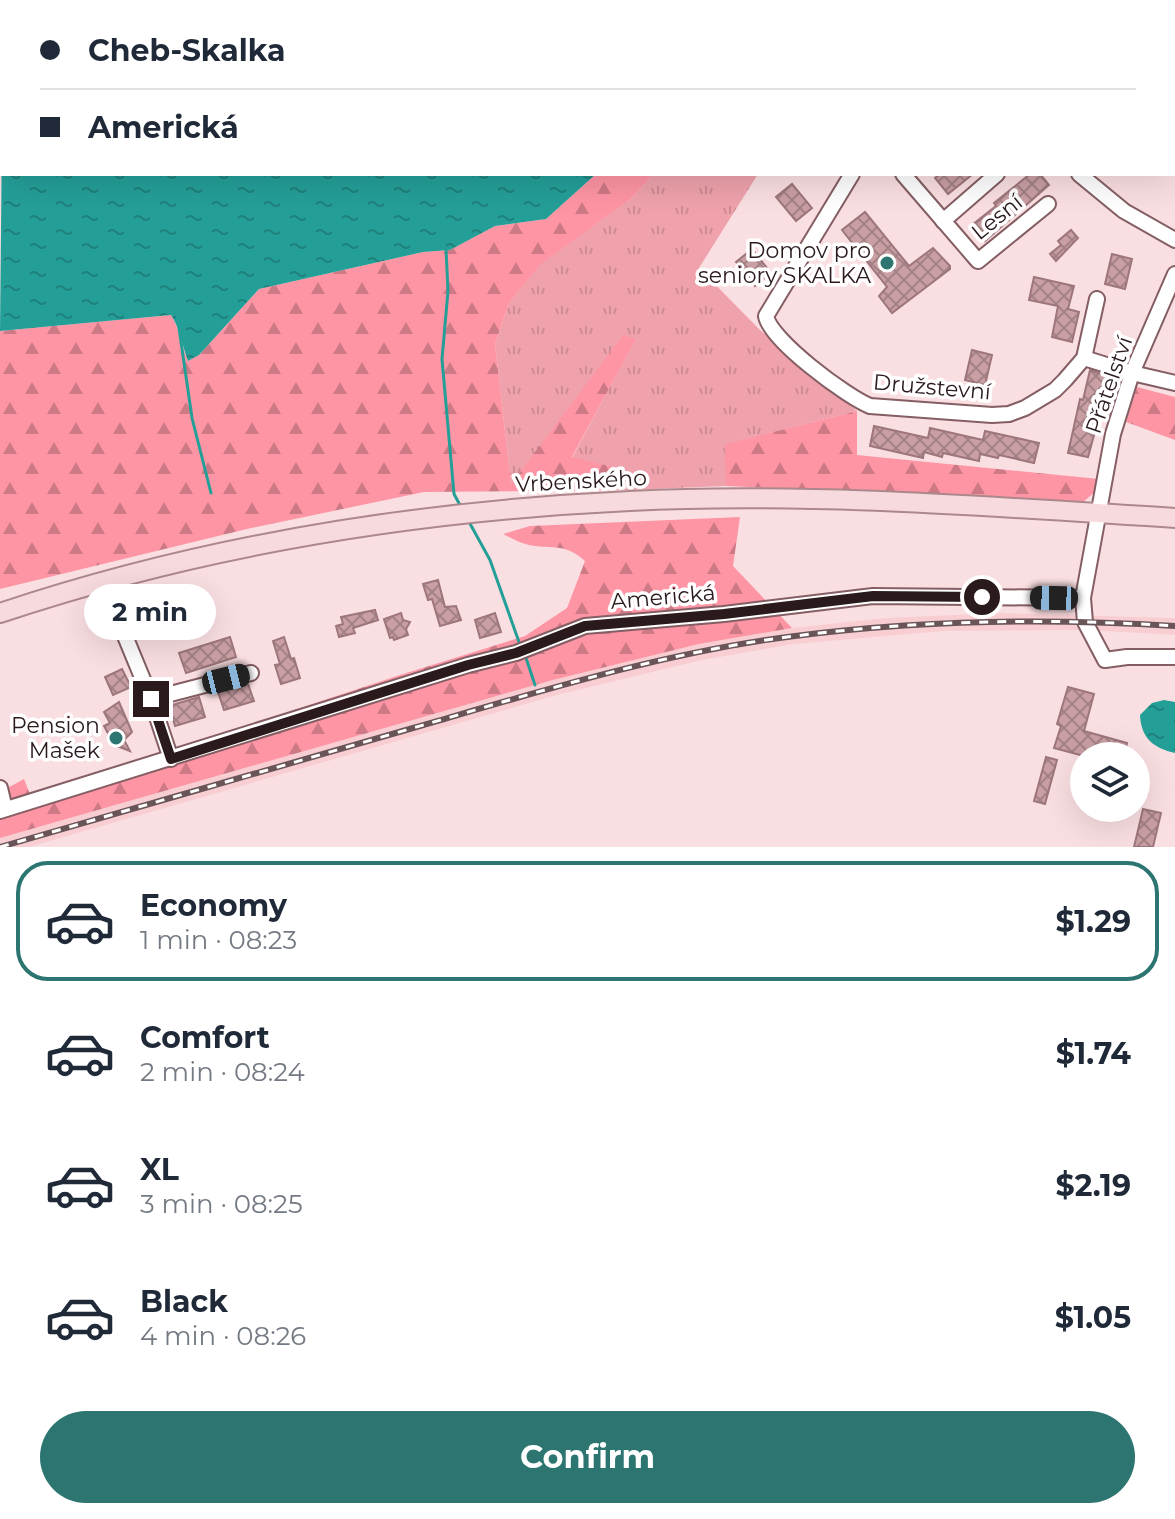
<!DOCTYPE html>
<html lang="en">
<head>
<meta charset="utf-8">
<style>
	:root { --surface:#fff; --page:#f2f2f3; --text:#1f2937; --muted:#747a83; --line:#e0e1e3; --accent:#2c7570 }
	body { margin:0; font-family:Montserrat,sans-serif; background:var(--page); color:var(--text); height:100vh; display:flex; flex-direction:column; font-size:30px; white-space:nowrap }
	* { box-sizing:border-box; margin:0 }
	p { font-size:26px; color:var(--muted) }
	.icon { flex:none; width:44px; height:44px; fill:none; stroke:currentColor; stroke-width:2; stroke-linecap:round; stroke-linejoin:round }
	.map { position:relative; height:847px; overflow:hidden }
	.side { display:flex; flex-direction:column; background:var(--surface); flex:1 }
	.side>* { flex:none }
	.hud { position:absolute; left:0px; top:0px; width:1176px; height:176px; box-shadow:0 8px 32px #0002; display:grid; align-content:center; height:176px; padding:0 40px; background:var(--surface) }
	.controls { position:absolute; left:1070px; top:742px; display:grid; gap:16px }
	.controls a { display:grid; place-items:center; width:80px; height:80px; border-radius:50%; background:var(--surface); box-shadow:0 8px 32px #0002; font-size:40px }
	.end { position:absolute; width:36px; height:36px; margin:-18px; border:10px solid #2a1a1c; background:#fff; box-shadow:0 0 0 4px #fff }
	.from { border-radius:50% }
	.bubble { position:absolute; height:56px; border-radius:28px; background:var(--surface); box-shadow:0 8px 32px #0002; font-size:26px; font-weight:700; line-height:56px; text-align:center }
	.car { position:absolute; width:24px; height:48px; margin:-24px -12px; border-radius:10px; box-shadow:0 0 6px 2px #0007; background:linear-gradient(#222 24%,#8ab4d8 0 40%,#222 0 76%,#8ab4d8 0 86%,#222 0) }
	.hud b { display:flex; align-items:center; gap:28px; height:76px; font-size:30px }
	.hud b+b { border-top:2px solid var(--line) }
	.hud i { width:20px; height:20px; background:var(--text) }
	ul { padding:14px 0 0; list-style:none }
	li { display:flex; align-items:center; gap:24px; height:120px; margin:0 16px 12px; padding:0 24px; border:4px solid transparent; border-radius:32px }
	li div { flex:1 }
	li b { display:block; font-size:30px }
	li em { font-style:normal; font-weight:700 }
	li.selected { border-color:var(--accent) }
	li>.icon { width:72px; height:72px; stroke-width:1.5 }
	.cta { display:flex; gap:16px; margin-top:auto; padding:16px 40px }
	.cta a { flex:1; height:92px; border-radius:48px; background:var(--accent); color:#fff; font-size:32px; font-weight:700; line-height:92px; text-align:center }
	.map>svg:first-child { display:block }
	.built { fill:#f8ced3 }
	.grass { fill:url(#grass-tufts) }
	.forest { fill:url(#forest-firs) }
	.water { fill:url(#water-ripples) }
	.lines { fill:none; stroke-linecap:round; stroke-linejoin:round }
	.stream { stroke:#249f98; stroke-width:3 }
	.building { fill:url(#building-cross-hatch); stroke:#9d767b; stroke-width:2 }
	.minor-casing { stroke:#845e63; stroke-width:18 }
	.major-casing { stroke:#ac878b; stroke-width:22 }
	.minor { stroke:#fff; stroke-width:14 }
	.major { stroke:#f7dadd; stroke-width:18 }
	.rail-casing { stroke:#695558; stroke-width:6 }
	.rail { stroke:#fff; stroke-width:3; stroke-dasharray:9; stroke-linecap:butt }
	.route { stroke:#2a1a1c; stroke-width:10 }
	.poi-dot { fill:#2c7570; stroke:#fff; stroke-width:3 }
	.labels { text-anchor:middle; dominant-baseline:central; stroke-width:7; stroke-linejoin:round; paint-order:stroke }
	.street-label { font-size:22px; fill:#2a1a1c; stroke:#fff }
	.poi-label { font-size:22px; fill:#2a1a1c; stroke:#fff; text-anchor:end }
</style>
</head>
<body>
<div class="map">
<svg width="1175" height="847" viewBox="0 0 1175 847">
	<defs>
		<pattern id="grass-tufts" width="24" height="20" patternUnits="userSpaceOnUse" patternTransform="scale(2)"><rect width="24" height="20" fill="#efa2ac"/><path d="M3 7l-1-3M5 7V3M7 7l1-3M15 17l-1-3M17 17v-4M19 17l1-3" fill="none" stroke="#cd8b93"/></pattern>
		<pattern id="forest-firs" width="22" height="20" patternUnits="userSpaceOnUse" patternTransform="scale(2)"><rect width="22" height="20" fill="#fe95a5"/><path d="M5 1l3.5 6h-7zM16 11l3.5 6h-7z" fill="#ce7986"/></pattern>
		<pattern id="water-ripples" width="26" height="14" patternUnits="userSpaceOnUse" patternTransform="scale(2)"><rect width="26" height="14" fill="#249f98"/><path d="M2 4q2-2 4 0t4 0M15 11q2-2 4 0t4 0" fill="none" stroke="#1f817b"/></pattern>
		<pattern id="building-cross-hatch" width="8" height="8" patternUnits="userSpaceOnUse" patternTransform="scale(2)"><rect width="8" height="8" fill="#c99fa4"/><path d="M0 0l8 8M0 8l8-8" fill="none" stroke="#a38185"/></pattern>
	</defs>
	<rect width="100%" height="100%" fill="#fadfe2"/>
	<!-- built -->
	<path class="built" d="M1001,613l174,5v17l-90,-5 -141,1 -150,13 -92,16 -145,35 -528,152h-29v-9l553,-158 146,-36 93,-16 93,-10z"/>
	<!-- grass -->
	<path class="grass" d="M654,174h104l-59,94 61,62 97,81 -131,33v42l-102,4 -6,-22 -46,-10 63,-118 -11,-4 -113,149 -16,-141 14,-41 32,-40 90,-64z"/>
	<!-- forest -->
	<g class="forest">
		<path d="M0,0h236l-234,2 -2,129z"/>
		<path d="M596,174h58l-23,25 -90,65 -32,39 -14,41 16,140 112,-149 13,4 -64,118 46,11 6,22 -200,2 -177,37 -247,60v-258l171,-16c9,15 10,30 17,46l11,-6 60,-66 164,-37 27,-2 45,-24 51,-7z"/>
		<path d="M1137,387l38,10v43l-49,-18z"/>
		<path d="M857,411v44l252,25 -27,23 -356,-17 -1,-42z"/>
		<path d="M740,517l-7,49 59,62 -93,16 -146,36 -553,158v-46l24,-13 7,18 369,-122 125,-39 42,-28 18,-47c-21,-19 -32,-11 -56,-16 -9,-2 -18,-7 -26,-11l27,-8z"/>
	</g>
	<!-- water -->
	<g class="water">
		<path d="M236,0h483l-485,2z"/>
		<path d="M2,130v44h594l-50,45 -51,7 -45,24 -27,2 -164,37 -60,66 -11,6c-6,-16 -8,-32 -17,-46l-171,16z"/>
		<path d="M1164,700l11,2v51c-22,-5 -34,-15 -35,-38l12,-12z"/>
	</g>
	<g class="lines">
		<!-- stream -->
		<g class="stream">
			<path d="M0,7l2,1"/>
			<path d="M446,249l2,42 -6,68 12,135 7,13"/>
			<path d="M179,328l13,90 19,75"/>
			<path d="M468,520l22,40 29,82"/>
			<path d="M526,658l9,27"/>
		</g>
	</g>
	<!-- building -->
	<g class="building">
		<path d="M940,174h33l-25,20 -13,-16z"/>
		<path d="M1030,174h10l9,11 -64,56 -13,-16 24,-19 -2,-3z"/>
		<path d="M792,184l20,24 -16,13 -20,-24z"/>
		<path d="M865,212l44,54 24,-18 17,18v3l-58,44 -13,-17 8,-9 -45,-57z"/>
		<path d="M1071,230l7,8 -22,23 -6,-7 11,-9 -3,-4z"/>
		<path d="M752,249l19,24 -16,13 -19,-24z"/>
		<path d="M1112,254l20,5 -7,30 -20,-5z"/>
		<path d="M1034,277l40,9 -6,23 11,3 -7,30 -20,-5 6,-31 -29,-6z"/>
		<path d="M972,350l20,5 -7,30 -20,-5z"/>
		<path d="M1090,370l20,7 -22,80 -20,-4 12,-54 3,1z"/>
		<path d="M874,426l54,12 2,-10 53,12 2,-9 54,12 -5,20 -35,-8 -1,3 -18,-4 -1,7 -36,-8 -1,4 -18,-5 -1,6 -53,-12z"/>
		<path d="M438,580l7,27 11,-1 5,14 -21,6 -8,-27 -4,1 -5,-16z"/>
		<path d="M375,610l3,10 -25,8 2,5 -16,4 -3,-11 7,-2 -2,-7z"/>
		<path d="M401,613l2,7 7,2 -4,7 2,6 -14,5 -1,-3 -3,1 -6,-19z"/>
		<path d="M495,613l6,19 -21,6 -5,-18z"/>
		<path d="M230,637l6,20 -50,16 -7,-20z"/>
		<path d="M284,637l7,22 3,-1 6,20 -19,6 -6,-19 5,-1 -7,-23z"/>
		<path d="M122,669l9,18 -18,8 -8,-18z"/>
		<path d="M248,684l6,17 -30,9 -6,-18z"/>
		<path d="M1068,687l26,7 -10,37 43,12 -3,13h-40l-30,-8 7,-22 -4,-2z"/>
		<path d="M199,697l6,20 -30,9 -6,-20z"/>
		<path d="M119,702l13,30 -8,8 6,11 -16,-6 -10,-19 6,-3 -6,-11z"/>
		<path d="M1046,757l11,3 -12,44 -11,-3z"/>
		<path d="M1143,809l18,4 -8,34h-19z"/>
	</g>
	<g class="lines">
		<!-- minor casing -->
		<g class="minor-casing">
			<g id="minor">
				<path d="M938,0l2,2"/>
				<path d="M1162,0l1,2"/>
				<path d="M852,174l-86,142c4,24 81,81 104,90l122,9 17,-1 16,-6 30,-18 10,-10 19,-22 13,-59"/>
				<path d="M903,174l75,87 70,-57"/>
				<path d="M1079,174l45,37 51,29"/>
				<path d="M943,221l54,-47"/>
				<path d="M1175,274l-43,99 -19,61 -30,164 2,24 20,38 22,-3h48"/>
				<path d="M1084,358l48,15 43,10"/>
				<path d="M125,636l26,63 20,60"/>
				<path d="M151,699l100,-26"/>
				<path d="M0,788l5,21"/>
				<path d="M0,811l468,-146 48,-12 69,-27 139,-12 149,-18 210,2"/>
			</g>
		</g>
		<!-- major casing -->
		<g class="major-casing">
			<path id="major" d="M0,613c203,-68 417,-102 630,-112 179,-9 366,6 545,17"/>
		</g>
		<!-- minor -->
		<use href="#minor" class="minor"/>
		<!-- major -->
		<use href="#major" class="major"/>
		<!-- rail casing -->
		<g class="rail-casing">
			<path id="rail" d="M0,847c138,-40 275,-79 413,-119 125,-36 252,-76 382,-92 126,-16 253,-18 380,-10"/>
		</g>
		<!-- rail -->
		<use href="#rail" class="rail"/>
	</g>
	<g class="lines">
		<!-- route -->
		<path class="route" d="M151,699l20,60 297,-94 48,-12 69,-27 139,-12 149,-18 109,1"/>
	</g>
	<!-- markers -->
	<g class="poi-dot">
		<circle cx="887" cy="263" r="8"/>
		<circle cx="116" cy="738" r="8"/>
	</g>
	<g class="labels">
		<!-- street labels -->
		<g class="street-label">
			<text transform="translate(997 217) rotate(-39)">Lesní</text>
			<text transform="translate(1109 385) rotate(-71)">Přátelství</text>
			<text transform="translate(932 387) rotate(5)">Družstevní</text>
			<text transform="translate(581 481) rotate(-3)">Vrbenského</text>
			<text transform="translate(663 597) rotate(-5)">Americká</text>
		</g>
		<!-- poi labels -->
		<g class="poi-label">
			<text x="871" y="250">Domov pro<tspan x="871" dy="25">seniory SKALKA</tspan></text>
			<text x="100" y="725">Pension<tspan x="100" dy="25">Mašek</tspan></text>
		</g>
	</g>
</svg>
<div class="controls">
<a><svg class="icon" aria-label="layers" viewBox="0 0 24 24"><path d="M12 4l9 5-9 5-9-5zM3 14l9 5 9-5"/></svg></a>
</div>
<i class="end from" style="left:982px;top:597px"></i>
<i class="end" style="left:151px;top:699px"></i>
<div class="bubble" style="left:84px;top:584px;width:132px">2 min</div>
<i class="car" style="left:1054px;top:598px;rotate:271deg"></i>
<i class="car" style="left:226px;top:679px;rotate:76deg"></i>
<div class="hud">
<b><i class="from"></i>Cheb-Skalka</b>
<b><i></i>Americká</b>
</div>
</div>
<section class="side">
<ul>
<li class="selected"><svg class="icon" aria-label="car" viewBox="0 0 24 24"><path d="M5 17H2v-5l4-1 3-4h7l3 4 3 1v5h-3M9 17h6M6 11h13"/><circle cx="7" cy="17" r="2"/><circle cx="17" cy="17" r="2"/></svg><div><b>Economy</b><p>1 min · 08:23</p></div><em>$1.29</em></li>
<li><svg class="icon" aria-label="car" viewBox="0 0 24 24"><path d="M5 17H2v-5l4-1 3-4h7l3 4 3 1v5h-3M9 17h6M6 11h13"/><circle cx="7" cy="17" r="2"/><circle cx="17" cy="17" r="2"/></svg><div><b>Comfort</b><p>2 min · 08:24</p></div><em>$1.74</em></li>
<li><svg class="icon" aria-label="car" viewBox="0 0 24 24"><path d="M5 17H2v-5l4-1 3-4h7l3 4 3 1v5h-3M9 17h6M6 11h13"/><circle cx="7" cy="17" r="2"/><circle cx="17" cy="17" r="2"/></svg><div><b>XL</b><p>3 min · 08:25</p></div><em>$2.19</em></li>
<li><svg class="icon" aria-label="car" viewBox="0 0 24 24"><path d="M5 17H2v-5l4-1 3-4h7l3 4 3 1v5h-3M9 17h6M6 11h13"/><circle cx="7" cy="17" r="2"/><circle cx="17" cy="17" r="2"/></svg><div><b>Black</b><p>4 min · 08:26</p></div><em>$1.05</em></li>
</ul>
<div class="cta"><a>Confirm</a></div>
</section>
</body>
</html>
